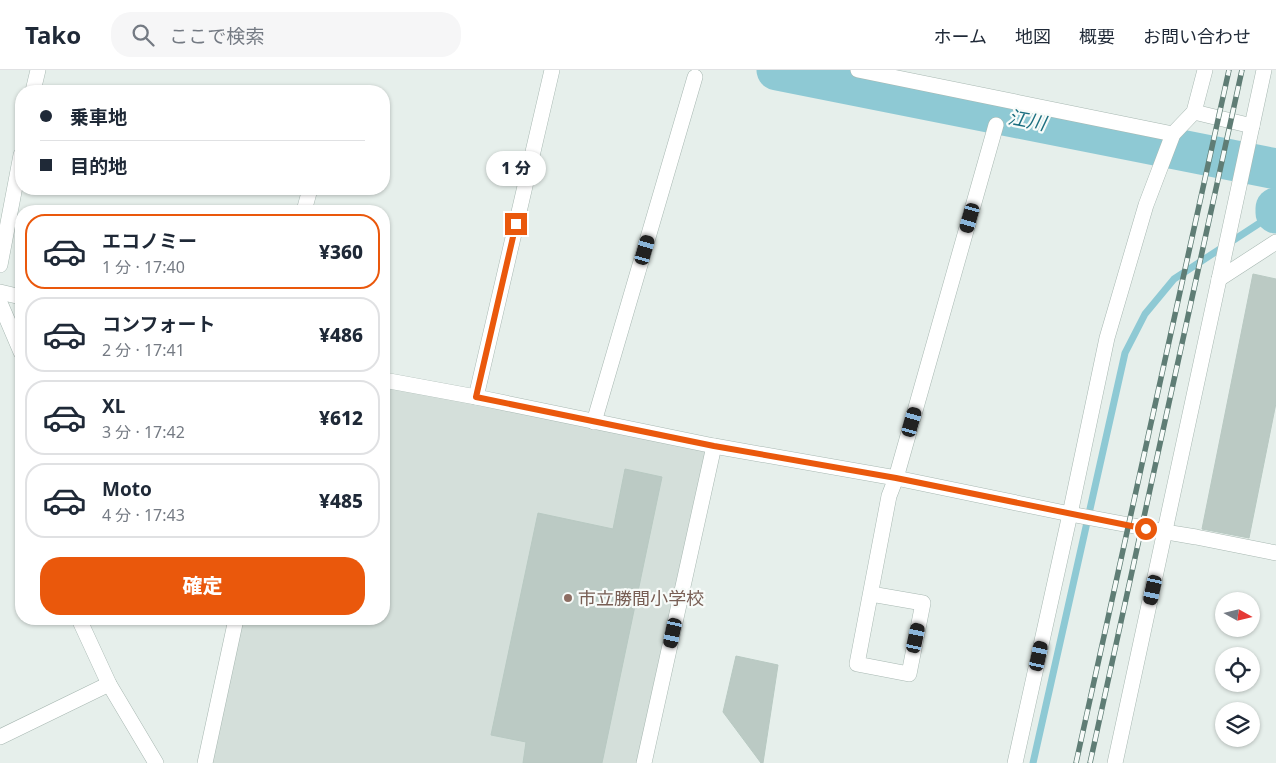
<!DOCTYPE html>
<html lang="ja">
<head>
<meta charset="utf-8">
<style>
	:root { --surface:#fff; --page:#f6f6f7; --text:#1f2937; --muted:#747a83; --line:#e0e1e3; --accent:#ea580c }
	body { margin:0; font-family:"Noto Sans","Noto Sans JP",sans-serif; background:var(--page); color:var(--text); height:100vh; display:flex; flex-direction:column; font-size:19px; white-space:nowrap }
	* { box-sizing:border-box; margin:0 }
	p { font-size:16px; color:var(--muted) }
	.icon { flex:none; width:28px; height:28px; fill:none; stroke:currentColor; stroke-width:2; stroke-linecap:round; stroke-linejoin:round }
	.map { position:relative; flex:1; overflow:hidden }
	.side { position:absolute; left:15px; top:135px; width:375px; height:420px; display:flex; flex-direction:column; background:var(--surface); border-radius:20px; box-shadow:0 1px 4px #0004 }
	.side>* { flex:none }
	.top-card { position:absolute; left:15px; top:15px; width:375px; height:110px; border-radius:20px; box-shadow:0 1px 4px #0004; display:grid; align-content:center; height:110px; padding:0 25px; background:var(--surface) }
	.needle { width:32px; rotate:98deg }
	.buttons { position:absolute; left:1215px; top:522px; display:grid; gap:10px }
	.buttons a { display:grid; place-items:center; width:45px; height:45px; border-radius:50%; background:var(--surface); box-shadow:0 1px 4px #0004; font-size:25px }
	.end { position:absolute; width:22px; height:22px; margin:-11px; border:6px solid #ea580c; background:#fff; box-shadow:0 0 0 2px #fff }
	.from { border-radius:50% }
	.bubble { position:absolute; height:35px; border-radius:18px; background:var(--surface); box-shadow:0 1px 4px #0004; font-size:16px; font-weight:800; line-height:35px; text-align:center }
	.car { position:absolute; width:15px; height:30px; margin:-15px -8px; border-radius:6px; box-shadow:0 0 4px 1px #0007; background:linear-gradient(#222 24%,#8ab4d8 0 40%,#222 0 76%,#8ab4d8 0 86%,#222 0) }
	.top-card b { display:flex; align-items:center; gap:18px; height:48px; font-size:19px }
	.top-card b+b { border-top:1px solid var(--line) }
	.top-card i { width:12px; height:12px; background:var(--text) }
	ul { padding:9px 0 0; list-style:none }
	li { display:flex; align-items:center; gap:15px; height:75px; margin:0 10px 8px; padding:0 15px; border:2px solid var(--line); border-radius:20px }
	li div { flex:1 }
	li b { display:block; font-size:19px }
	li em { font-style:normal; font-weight:800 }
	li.on { border-color:var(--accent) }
	li>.icon { width:45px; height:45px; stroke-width:1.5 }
	.cta { display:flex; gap:10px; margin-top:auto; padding:10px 25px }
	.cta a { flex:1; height:58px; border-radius:20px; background:var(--accent); color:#fff; font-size:20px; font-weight:800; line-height:58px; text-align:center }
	header { display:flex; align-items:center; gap:30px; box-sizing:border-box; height:70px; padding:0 25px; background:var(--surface); border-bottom:1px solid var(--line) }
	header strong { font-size:24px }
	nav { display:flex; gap:28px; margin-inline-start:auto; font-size:18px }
	.search { width:350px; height:45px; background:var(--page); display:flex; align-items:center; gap:12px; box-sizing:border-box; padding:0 18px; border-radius:20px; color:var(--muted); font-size:19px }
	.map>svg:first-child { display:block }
	.built { fill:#d4dfda }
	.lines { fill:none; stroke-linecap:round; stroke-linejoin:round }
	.stream { stroke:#8ec9d4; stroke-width:7 }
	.river { stroke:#8ec9d4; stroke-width:41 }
	.building { fill:#bbcac4; stroke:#b8c9c2 }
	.street-casing { stroke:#a8b8b2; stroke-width:16 }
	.street { stroke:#fff; stroke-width:15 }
	.rail-casing { stroke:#5f7d75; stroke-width:5.5 }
	.rail { stroke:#f7fbf9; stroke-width:4; stroke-dasharray:11; stroke-linecap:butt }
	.route { stroke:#ea580c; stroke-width:6 }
	.education-dot { fill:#8d6e63; stroke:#f7fbf9; stroke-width:2 }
	.labels { text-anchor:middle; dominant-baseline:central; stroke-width:4.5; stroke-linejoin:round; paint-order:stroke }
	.education-label { font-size:18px; fill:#785e54; stroke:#f7fbf9; text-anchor:start }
	.water-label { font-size:19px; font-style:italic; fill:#1c6f80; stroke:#f7fbf9 }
</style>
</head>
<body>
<header>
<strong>Tako</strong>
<div class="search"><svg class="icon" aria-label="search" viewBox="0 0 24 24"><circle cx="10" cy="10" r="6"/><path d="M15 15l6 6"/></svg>ここで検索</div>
<nav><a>ホーム</a><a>地図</a><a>概要</a><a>お問い合わせ</a></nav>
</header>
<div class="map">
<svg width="1276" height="693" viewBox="0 0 1276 693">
	<rect width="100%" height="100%" fill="#e6efeb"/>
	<!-- built -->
	<path class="built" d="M384,310l330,66 -70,317h-439l31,-144h148z"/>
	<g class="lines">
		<!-- stream -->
		<path class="stream" d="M1033,693l92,-410 20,-39 29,-35 101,-66"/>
		<!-- river -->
		<g class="river">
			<path d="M777,0l499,99"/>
			<path d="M1276,138v5"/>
		</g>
	</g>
	<!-- building -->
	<g class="building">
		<path d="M1253,204l23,5v124l-27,135 -47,-9z"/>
		<path d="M625,399l37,8 -60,286h-79l3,-21 -35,-7 47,-222 75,16z"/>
		<path d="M736,586l42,9 -15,98h-2l-38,-51z"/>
	</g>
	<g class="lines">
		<!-- street casing -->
		<g class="street-casing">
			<g id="street">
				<path d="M858,0l315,64"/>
				<path d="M33,21l5,-21"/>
				<path d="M1194,42l58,14"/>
				<path d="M304,141l6,-22"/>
				<path d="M0,195l21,-110"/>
				<path d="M1219,209l57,-37"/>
				<path d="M0,222l21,5"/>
				<path d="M0,233l21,49"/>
				<path d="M384,310l92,17 238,49 182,32 174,36 96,18 30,5 80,16"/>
				<path d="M476,327l76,-327"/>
				<path d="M594,352l101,-345"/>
				<path d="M871,524l52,9 -14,71 -52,-10 32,-168 7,-18 100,-353"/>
				<path d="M79,549l30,65 47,79"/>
				<path d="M0,667l109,-53"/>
				<path d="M205,693l31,-144"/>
				<path d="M644,693l70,-317"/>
				<path d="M1015,693l55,-249 37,-176 39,-133 27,-71 21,-22 11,-42"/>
				<path d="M1115,693l149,-693"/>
			</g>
		</g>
		<!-- street -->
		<use href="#street" class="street"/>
		<!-- rail casing -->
		<g class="rail-casing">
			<g id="rail">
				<path d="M1076,693l153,-693"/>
				<path d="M1090,693l152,-693"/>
			</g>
		</g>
		<!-- rail -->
		<use href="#rail" class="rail"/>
	</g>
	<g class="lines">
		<!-- route -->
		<path class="route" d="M516,154l-40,173 238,49 182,32 250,51"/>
	</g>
	<!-- markers -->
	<circle class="education-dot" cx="568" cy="528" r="5"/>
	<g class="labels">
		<!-- education labels -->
		<g class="education-label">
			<text x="578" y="528">市立勝間小学校</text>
		</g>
		<!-- water labels -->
		<g class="water-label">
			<text transform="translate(1027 50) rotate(11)">江川</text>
		</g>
	</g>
</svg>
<div class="buttons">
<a><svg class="needle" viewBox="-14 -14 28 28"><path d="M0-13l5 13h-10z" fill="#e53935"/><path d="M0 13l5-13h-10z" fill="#747a83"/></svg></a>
<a><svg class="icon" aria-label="locate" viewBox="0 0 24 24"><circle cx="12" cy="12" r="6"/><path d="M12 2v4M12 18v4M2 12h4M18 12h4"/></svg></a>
<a><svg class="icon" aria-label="layers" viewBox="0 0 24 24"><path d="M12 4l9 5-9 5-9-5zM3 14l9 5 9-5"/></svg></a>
</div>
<i class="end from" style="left:1146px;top:459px"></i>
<i class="end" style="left:516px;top:154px"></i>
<div class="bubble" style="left:486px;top:81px;width:60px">1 分</div>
<i class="car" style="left:970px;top:148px;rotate:196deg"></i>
<i class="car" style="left:645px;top:180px;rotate:16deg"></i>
<i class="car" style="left:912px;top:352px;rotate:16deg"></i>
<i class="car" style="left:1153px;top:520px;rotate:192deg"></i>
<i class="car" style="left:673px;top:563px;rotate:192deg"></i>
<i class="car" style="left:916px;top:568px;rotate:12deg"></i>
<i class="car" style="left:1039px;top:586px;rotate:12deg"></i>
<div class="top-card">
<b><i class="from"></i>乗車地</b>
<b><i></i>目的地</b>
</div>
<section class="side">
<ul>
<li class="on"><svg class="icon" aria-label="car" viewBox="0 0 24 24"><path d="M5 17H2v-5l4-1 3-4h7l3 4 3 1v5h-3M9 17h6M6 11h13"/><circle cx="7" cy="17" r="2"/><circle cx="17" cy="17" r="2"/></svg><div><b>エコノミー</b><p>1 分 · 17:40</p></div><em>¥360</em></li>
<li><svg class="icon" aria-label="car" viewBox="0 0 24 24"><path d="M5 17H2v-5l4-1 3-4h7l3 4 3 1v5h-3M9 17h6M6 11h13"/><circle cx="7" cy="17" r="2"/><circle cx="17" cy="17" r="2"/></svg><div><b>コンフォート</b><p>2 分 · 17:41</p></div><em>¥486</em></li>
<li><svg class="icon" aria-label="car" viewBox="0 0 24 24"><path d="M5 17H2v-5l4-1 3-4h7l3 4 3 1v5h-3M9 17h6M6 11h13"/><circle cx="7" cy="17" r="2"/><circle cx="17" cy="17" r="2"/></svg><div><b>XL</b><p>3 分 · 17:42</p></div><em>¥612</em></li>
<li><svg class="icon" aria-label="car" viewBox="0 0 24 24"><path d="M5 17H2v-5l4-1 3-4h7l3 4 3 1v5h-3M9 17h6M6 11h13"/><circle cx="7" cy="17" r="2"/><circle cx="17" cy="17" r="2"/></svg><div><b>Moto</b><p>4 分 · 17:43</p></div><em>¥485</em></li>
</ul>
<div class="cta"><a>確定</a></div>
</section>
</div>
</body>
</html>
